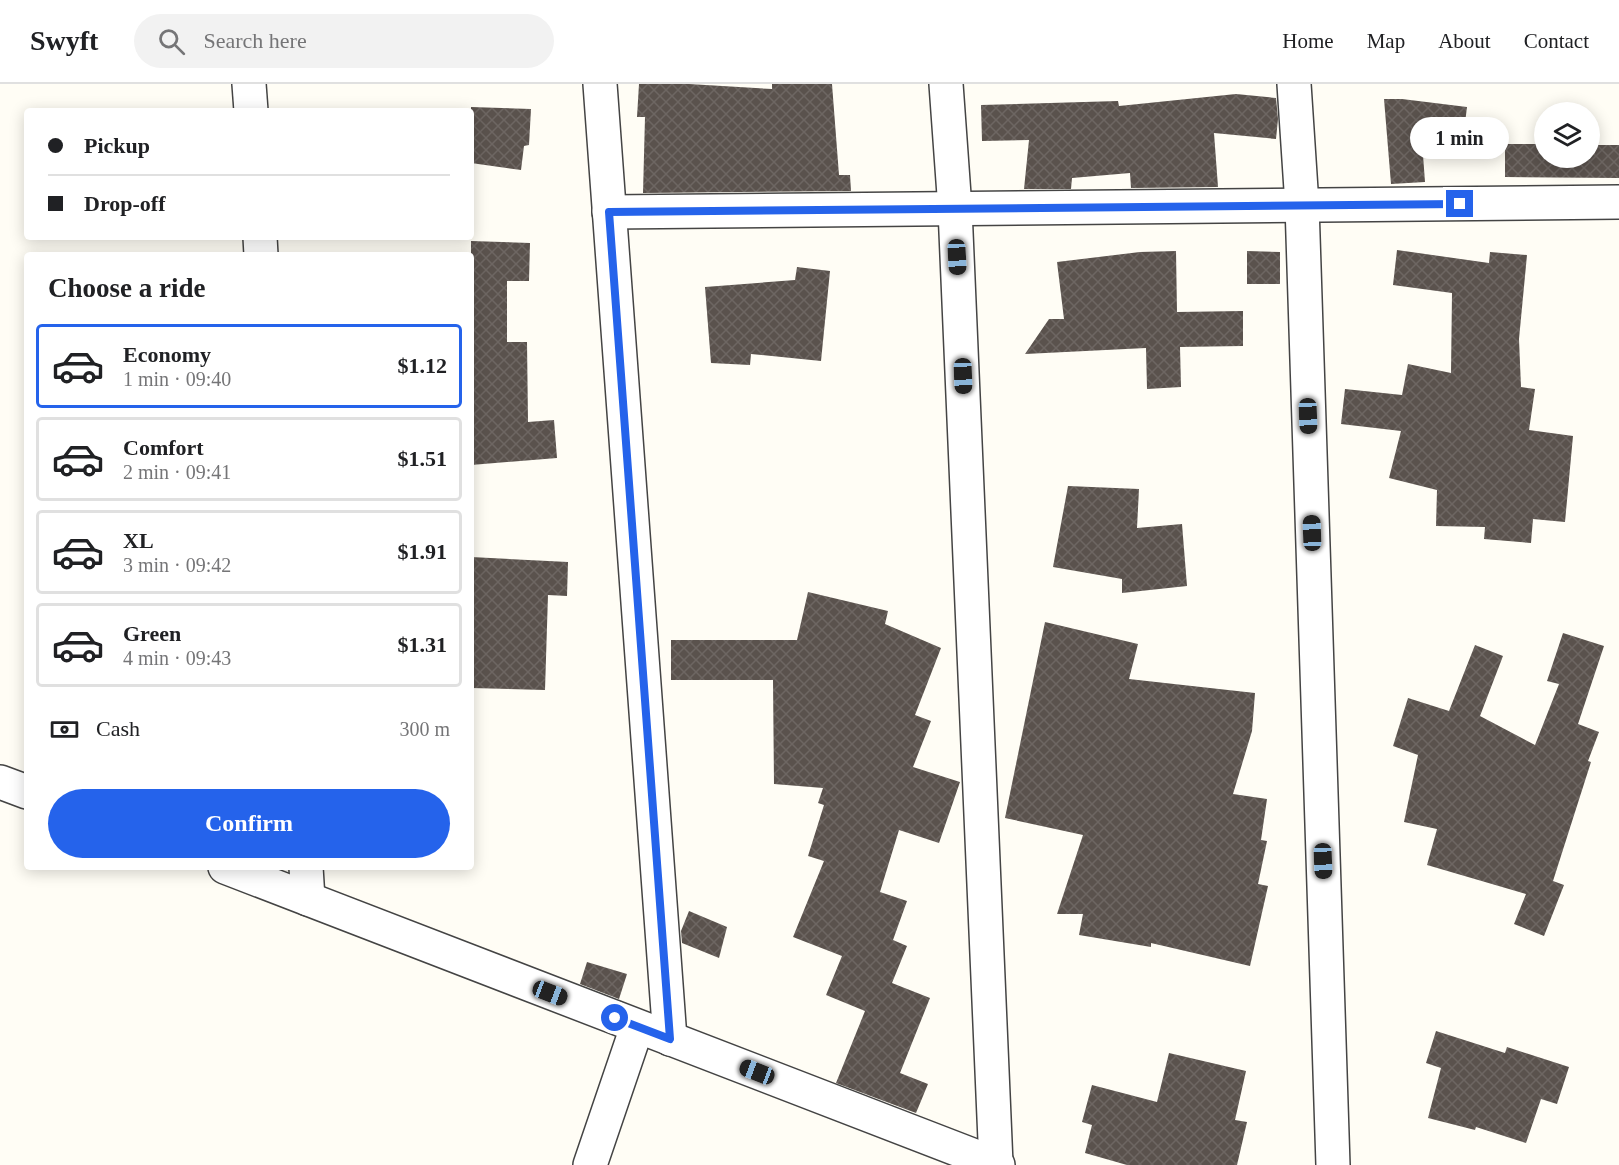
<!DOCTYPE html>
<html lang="en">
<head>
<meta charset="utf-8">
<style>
	:root { --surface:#fff; --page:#f2f2f2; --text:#202124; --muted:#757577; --line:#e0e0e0; --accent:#2563eb }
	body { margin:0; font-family:Georgia,serif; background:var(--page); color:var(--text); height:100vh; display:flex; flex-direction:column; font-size:22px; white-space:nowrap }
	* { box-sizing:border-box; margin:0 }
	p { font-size:20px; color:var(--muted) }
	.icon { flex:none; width:33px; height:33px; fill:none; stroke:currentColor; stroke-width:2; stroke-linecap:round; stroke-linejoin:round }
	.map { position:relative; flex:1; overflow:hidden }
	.drawer { position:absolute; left:24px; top:168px; width:450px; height:618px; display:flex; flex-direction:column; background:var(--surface); border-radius:6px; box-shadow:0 3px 15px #0003 }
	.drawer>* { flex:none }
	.hud { position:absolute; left:24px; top:24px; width:450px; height:132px; border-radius:6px; box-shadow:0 3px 15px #0003; display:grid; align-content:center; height:132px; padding:0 24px; background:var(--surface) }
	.controls { position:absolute; left:1534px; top:18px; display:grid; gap:12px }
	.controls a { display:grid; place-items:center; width:66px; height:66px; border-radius:50%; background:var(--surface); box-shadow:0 3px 15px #0003; font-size:30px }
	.end { position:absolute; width:27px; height:27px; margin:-14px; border:8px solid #2563eb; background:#fff; box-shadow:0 0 0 3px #fff }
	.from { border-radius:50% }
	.bubble { position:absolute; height:42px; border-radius:21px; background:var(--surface); box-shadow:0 3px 15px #0003; font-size:20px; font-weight:700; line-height:42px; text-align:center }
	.car { position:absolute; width:18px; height:36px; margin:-18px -9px; border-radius:8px; box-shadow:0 0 4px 2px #0007; background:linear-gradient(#222 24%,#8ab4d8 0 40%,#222 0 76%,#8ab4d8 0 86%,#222 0) }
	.hud b { display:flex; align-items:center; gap:21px; height:57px; font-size:22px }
	.hud b+b { border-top:2px solid var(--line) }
	.hud i { width:15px; height:15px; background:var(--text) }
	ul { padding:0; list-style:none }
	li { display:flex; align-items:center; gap:18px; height:84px; margin:0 12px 9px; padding:0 12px; border:3px solid var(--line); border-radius:6px }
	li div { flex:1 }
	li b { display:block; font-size:22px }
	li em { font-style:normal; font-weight:700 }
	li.current { border-color:var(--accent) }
	li>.icon { width:54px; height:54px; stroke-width:1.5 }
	h2 { padding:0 24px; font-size:27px; line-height:72px }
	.pay { display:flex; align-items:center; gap:15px; height:66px; padding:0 24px; font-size:22px }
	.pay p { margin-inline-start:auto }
	.button { display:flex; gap:12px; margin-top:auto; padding:12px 24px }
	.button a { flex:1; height:69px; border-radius:36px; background:var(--accent); color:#fff; font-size:24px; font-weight:700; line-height:69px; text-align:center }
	header { display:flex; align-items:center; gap:36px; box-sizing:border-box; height:84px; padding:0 30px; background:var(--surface); border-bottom:2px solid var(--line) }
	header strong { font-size:28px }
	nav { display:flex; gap:33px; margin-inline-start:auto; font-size:21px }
	.search { width:420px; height:54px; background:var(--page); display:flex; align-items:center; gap:15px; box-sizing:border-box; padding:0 21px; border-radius:33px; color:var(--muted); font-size:22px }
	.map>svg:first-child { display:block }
	.building { fill:url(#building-cross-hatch) }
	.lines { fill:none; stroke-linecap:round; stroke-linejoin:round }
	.street-casing { stroke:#444; stroke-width:36 }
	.street { stroke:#fff; stroke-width:33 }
	.route { stroke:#2563eb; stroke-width:8 }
</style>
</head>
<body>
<header>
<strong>Swyft</strong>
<div class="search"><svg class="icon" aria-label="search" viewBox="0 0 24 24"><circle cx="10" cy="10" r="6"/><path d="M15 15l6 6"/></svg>Search here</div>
<nav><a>Home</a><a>Map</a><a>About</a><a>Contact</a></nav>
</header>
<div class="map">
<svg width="1619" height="1081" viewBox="0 0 1619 1081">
	<defs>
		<pattern id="building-cross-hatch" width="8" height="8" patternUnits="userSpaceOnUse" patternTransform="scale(1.5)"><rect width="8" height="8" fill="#5a524d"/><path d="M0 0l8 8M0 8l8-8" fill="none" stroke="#6d6662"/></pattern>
	</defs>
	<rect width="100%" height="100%" fill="#fffdf5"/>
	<!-- building -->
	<g class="building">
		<path d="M639,0h50l83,5v-5h60l7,91h11l1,16 -208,2 2,-76h-8z"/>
		<path d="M1236,10l40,4 2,21 -2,20 -62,-6 4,54 -87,1 -1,-15 -58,5 -1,11h-47l5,-49 -47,1 -1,-36 137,-4 1,5z"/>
		<path d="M1384,15h18l65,8 -5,40 -40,-6 3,41 -34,2z"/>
		<path d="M471,23l60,2 -2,36 -5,1 -3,24 -50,-7z"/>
		<path d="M1505,60h40v14h45v-13h29v33l-114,-1z"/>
		<path d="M471,157l59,2 -1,38h-22v61h20l1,80 26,-2 3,38 -86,7z"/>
		<path d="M1397,166l92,13 1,-11 37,3 -8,84 2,48 14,2 -6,41 44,6 -8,86 -32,-3 -2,24 -47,-4 1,-12 -49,-1 1,-36 -48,-12 12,-47 -60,-7 4,-35 57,6 6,-31 43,9 1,-80 -59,-8z"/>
		<path d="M1176,167l1,61 66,-1v35l-63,1 1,40 -34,2 -1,-41 -121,6 24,-35h15l-7,-57 83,-10z"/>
		<path d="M1247,167l33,1v32h-33z"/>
		<path d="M797,183l33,4 -9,90 -70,-7 -1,11 -39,-2 -6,-76 90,-7z"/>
		<path d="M1068,402l71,3 -2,39 45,-4 5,62 -65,7v-14l-69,-12z"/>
		<path d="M471,473l97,5 -1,34 -19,-1 -3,95 -74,-2z"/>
		<path d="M808,508l80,19 -3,13 56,24 -26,67 16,6 -18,46 47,15 -21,61 -40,-13 -19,62 27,9 -14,39 14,6 -15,37 38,15 -30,75 28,11 -12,29 -80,-30 29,-72 -39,-16 16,-39 -49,-19 31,-76 -16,-5 16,-51 -6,-2 5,-15 -49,-4 -1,-104h-102v-40h126z"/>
		<path d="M1045,538l93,22 -9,35 126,14 -3,38 -19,63 34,5 -6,41 6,1 -9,43 10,2 -18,80 -99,-23v4l-72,-12 4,-21h-26l26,-79 -78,-17z"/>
		<path d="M1563,549l41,13 -26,78 21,8 -11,29 3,1 -38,119 11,4 -20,51 -30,-12 12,-30 -99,-29 10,-36 -33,-7 14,-67 -25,-9 15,-48 41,13 26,-66 28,11 -23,60 55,29 24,-61 -12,-3z"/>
		<path d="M689,827l38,16 -8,31 -37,-15 -1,-12z"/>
		<path d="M587,878l40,12 -8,25 -39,-15z"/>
		<path d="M1436,947l69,22 2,-6 62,20 -12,37 -16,-5 -15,44 -50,-16 -1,3 -47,-12 13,-50 -15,-5z"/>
		<path d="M1169,969l77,18 -11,49 12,2 -10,43h-110l-42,-12 7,-28 -10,-3 10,-37 65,17z"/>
	</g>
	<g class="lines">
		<!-- street casing -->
		<g class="street-casing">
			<g id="street">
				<path d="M249,0l2,27"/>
				<path d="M600,0l70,955"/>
				<path d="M946,0l9,125 41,955"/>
				<path d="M1294,0l8,121 31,960"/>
				<path d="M609,128l1010,-10"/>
				<path d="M260,153l1,18"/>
				<path d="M0,698l27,10"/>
				<path d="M225,783l773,298"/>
				<path d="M306,783l2,32"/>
				<path d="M590,1081l47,-138"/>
			</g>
		</g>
		<!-- street -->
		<use href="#street" class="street"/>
	</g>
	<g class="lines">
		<!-- route -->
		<path class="route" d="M615,934l55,21 -61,-827 851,-8"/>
	</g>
</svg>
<div class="controls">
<a><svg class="icon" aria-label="layers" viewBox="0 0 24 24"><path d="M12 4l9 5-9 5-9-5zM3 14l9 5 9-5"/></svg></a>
</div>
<i class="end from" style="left:615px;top:934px"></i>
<i class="end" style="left:1460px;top:120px"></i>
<div class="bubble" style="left:1410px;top:33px;width:99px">1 min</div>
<i class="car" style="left:957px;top:173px;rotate:177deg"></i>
<i class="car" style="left:963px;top:292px;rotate:178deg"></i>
<i class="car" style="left:1308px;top:332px;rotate:178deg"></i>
<i class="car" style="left:1312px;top:449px;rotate:358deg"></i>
<i class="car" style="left:1323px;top:777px;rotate:178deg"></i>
<i class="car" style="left:550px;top:909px;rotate:111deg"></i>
<i class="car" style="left:757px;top:988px;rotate:291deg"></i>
<div class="hud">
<b><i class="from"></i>Pickup</b>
<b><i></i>Drop-off</b>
</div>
<section class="drawer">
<h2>Choose a ride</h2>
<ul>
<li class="current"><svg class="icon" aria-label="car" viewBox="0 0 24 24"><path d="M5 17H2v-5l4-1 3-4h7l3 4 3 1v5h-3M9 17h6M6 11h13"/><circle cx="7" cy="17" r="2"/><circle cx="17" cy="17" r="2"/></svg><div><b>Economy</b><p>1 min · 09:40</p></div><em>$1.12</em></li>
<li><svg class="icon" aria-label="car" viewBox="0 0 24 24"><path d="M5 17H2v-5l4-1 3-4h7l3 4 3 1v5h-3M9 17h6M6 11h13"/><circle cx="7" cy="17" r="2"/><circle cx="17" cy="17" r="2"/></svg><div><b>Comfort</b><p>2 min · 09:41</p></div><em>$1.51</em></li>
<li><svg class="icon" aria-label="car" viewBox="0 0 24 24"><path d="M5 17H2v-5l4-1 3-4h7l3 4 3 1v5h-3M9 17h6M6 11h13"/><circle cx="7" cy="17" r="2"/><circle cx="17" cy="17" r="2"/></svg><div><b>XL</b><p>3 min · 09:42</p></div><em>$1.91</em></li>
<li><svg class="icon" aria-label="car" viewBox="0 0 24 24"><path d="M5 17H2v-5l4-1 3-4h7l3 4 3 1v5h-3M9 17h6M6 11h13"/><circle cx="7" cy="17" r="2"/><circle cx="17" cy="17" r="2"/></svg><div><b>Green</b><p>4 min · 09:43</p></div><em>$1.31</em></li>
</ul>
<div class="pay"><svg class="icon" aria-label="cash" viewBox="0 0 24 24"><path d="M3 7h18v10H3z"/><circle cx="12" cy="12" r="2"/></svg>Cash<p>300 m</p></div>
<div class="button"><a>Confirm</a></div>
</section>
</div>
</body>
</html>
